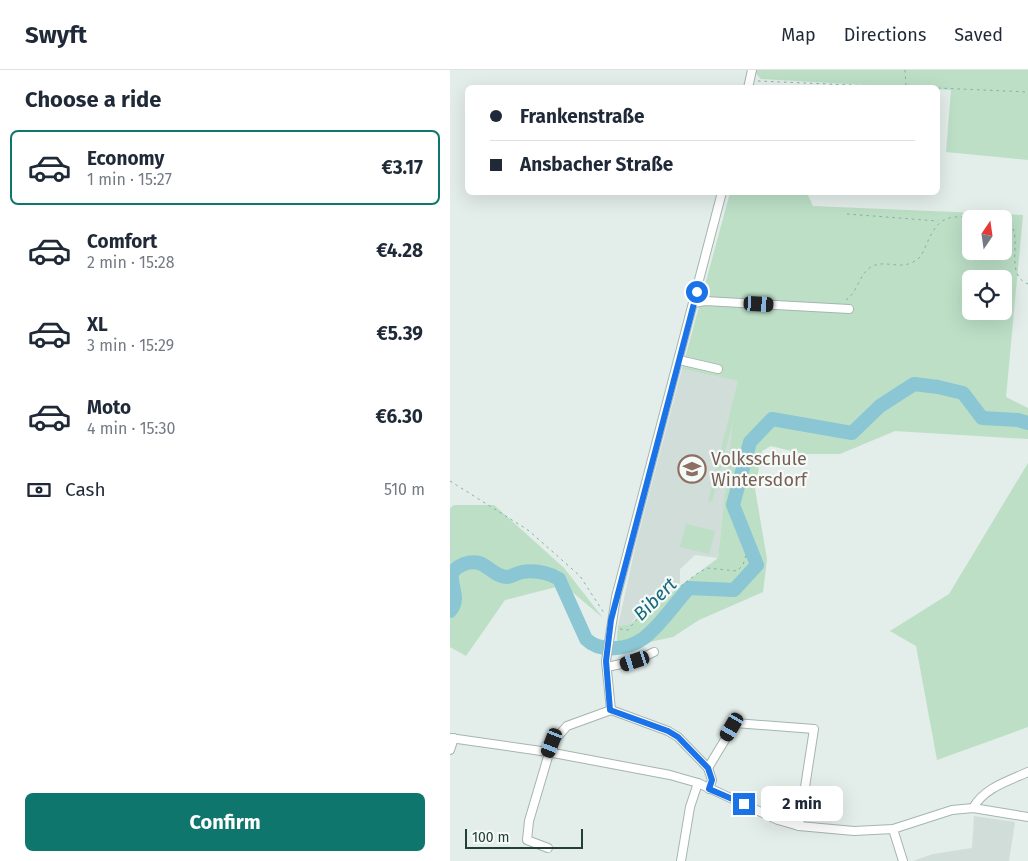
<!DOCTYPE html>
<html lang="en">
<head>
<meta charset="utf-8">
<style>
	:root { --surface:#fff; --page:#f6f6f7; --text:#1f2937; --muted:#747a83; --line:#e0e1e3; --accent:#0f766e }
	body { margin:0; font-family:"Fira Sans",sans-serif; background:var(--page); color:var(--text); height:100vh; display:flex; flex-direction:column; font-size:19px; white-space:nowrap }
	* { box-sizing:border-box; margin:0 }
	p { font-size:16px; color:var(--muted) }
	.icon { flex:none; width:28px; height:28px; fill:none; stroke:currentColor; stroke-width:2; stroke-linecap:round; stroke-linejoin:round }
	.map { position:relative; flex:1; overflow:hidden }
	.sheet { display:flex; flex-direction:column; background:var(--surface); width:450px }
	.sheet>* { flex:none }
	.banner { position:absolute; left:15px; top:15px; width:475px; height:110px; border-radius:8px; box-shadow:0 5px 20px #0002; display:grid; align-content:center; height:110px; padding:0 25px; background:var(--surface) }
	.needle { width:32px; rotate:13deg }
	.controls { position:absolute; left:512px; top:140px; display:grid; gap:10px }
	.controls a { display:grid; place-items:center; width:50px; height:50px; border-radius:8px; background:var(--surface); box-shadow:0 5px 20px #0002; font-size:25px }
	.scale { position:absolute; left:15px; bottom:12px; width:118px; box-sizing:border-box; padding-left:5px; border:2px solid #223f38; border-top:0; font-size:14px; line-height:18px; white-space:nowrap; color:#223f38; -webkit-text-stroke:4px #f4faf7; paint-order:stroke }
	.end { position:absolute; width:22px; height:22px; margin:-11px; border:6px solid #1a73e8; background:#fff; box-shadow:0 0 0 2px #fff }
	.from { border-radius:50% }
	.bubble { position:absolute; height:35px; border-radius:8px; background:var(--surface); box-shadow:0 5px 20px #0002; font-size:16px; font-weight:700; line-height:35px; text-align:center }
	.car { position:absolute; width:15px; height:30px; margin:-15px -8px; border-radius:6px; box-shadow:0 0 4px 1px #0007; background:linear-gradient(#222 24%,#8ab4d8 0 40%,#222 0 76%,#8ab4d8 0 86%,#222 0) }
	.banner b { display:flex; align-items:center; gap:18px; height:48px; font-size:19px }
	.banner b+b { border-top:1px solid var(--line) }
	.banner i { width:12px; height:12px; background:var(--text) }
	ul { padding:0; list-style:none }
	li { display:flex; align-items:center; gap:15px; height:75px; margin:0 10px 8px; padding:0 15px; border:2px solid transparent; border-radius:8px }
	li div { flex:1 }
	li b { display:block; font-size:19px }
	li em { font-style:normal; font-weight:700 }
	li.active { border-color:var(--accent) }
	li>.icon { width:45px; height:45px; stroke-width:1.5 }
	h2 { padding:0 25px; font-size:22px; line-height:60px }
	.pay { display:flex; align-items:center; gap:12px; height:55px; padding:0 25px; font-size:19px }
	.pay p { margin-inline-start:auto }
	.primary-button { display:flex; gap:10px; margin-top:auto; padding:10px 25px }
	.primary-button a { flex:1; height:58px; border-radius:8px; background:var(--accent); color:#fff; font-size:20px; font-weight:700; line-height:58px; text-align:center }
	header { display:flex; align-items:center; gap:30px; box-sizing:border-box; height:70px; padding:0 25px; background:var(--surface); border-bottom:1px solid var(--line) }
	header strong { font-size:24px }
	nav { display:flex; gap:28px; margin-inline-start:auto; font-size:18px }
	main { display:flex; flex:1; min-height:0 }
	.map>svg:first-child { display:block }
	.built { fill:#d1ddd8 }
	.green { fill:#bcdfc6; fill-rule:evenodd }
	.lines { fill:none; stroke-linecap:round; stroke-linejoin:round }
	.river { stroke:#8ac6d4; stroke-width:14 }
	.minor-casing { stroke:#a5b5b0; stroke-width:10 }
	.path { stroke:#83b2a4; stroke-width:1; stroke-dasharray:2.5 4; stroke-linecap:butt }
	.minor { stroke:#fff; stroke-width:8 }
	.route { stroke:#1a73e8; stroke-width:6 }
	.labels { text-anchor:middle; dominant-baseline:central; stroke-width:4.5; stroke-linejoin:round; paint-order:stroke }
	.education-label { font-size:18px; fill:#785e54; stroke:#f4faf7; text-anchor:start }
	.water-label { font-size:19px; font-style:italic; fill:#1a6a7d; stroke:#f4faf7 }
</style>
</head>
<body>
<header>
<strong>Swyft</strong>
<nav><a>Map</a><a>Directions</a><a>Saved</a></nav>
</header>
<main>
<section class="sheet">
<h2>Choose a ride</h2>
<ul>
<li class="active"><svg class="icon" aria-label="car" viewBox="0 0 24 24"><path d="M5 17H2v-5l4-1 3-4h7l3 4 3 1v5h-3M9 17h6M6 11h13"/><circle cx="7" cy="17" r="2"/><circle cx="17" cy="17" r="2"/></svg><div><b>Economy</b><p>1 min · 15:27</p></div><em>€3.17</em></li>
<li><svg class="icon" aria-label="car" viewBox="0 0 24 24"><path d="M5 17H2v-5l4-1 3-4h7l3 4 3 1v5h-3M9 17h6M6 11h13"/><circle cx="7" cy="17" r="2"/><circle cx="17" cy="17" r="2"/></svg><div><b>Comfort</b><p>2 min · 15:28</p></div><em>€4.28</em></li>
<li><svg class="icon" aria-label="car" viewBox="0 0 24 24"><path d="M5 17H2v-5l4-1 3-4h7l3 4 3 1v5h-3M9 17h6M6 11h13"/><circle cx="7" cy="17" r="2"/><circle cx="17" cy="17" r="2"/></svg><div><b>XL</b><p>3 min · 15:29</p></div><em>€5.39</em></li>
<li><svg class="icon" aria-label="car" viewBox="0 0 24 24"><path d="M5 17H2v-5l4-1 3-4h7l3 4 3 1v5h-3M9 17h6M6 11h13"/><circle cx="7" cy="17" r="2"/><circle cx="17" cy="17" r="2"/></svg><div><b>Moto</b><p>4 min · 15:30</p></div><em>€6.30</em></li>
</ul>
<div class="pay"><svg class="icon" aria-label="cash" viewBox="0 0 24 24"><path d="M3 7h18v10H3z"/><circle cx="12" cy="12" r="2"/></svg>Cash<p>510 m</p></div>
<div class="primary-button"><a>Confirm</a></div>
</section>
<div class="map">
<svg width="578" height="791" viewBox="0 0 578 791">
	<rect width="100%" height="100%" fill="#e3ede9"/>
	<!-- built -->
	<g class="built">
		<path d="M232,299l56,12 -20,177 -23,-3 -15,14v14l-27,15 -23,26 -12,2 18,-82z"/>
		<path d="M524,746l41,6 -6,39h-96l20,-7 39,-6z"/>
	</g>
	<!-- green -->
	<g class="green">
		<path d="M303,0h275v90l-82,-8 5,-62 -190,-11z"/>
		<path d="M280,123h77l6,13 210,9 -17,182 22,11v31l-133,-8 -55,23h-36l-33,-8 -9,5 -7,38 12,70 -4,33 -64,28 -26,17 -28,6 -29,10 2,-27 12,-2 88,-66 15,-137 -21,81 -4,-1 30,-120 -56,-12zM521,149h33v32h-33zM521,209h33v32h-33z"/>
		<path d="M578,393v264l-91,33 -21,-114 -26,-15 59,-37z"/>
		<path d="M4,435h40l70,63 39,50 -39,-33 -59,15 -39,56 -16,-9v-139z"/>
		<path d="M236,454l29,7 -6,23 -29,-7z"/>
	</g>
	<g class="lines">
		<!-- river -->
		<path class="river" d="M0,541c11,-12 0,-25 2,-37 2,-5 7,-8 12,-10 22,-8 25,12 43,13 4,0 10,-4 15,-5 14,-2 25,0 37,7l27,60c14,14 42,11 58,-1 17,-13 31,-35 45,-50l45,2 23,-25 -24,-60 17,-63 22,-23 80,14 28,-27 34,-22 24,3 25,6 19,25 36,2 10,3"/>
		<!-- minor casing -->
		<g class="minor-casing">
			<g id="minor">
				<path d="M298,18l4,-18"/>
				<path d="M244,233l11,-2 144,8"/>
				<path d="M229,290l39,9"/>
				<path d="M157,597l28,-6 19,-9"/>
				<path d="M161,640l-5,-49 10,-64 106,-405"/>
				<path d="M0,668l98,14 122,23 28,8 80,37 21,6 55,5 39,-2 59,-19 21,-2 55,9"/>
				<path d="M0,680l4,-12"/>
				<path d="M258,698l27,-45 79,6 -15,97"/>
				<path d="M523,738c11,-20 35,-27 55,-36"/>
				<path d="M443,759l10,32"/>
				<path d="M98,778l-21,-8 2,-19 23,-78 15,-17 44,-16 57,21 10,6 30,31 4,12 -3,9"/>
				<path d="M231,791l9,-54 8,-24"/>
			</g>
		</g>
		<!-- path -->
		<g class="path">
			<path d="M455,0l1,16"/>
			<path d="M308,11l164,7"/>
			<path d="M488,18l90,4"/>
			<path d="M397,144l91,7"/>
			<path d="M554,150c24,8 -3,54 24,64"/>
			<path d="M396,230c12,-8 13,-26 25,-33 15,-9 31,6 48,-9 4,-4 6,-11 9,-17 14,-31 27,-24 57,-22"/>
			<path d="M0,411l78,49 52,46 24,37"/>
			<path d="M170,559l8,1 22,-27 24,-12 24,-18 9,-5 30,3 6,-6 3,-10"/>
		</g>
		<!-- minor -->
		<use href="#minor" class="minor"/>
	</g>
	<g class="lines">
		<!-- route -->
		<path class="route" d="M247,222l-86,328 -5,41 4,49 58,21 10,6 30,31 4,12 -3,9 35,15"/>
	</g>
	<!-- icons -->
	<defs>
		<g id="school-ring" transform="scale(1.4375)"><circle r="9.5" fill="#f4faf7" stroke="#8d6e63" stroke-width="1.5"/><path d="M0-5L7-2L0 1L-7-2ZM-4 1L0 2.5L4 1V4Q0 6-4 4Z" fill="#8d6e63"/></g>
	</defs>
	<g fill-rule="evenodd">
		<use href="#school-ring" x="242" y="399"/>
	</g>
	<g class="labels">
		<!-- education labels -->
		<g class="education-label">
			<text x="261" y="389">Volksschule<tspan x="261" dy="21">Wintersdorf</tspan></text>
		</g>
		<!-- water labels -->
		<g class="water-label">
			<text transform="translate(205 529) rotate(-45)">Bibert</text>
		</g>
	</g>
</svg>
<div class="controls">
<a><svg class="needle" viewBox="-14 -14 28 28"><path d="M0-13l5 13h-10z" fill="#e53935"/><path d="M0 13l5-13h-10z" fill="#747a83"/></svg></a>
<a><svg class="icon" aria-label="locate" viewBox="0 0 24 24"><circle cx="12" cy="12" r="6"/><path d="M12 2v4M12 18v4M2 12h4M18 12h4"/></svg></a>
</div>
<div class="scale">100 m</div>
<i class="end from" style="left:247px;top:222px"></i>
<i class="end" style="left:294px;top:734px"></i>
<div class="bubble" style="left:311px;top:716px;width:82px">2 min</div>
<i class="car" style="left:309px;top:234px;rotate:93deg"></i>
<i class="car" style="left:185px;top:591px;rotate:252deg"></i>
<i class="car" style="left:282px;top:657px;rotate:210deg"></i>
<i class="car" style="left:102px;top:673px;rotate:201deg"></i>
<div class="banner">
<b><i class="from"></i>Frankenstraße</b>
<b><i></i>Ansbacher Straße</b>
</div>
</div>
</main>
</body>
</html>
